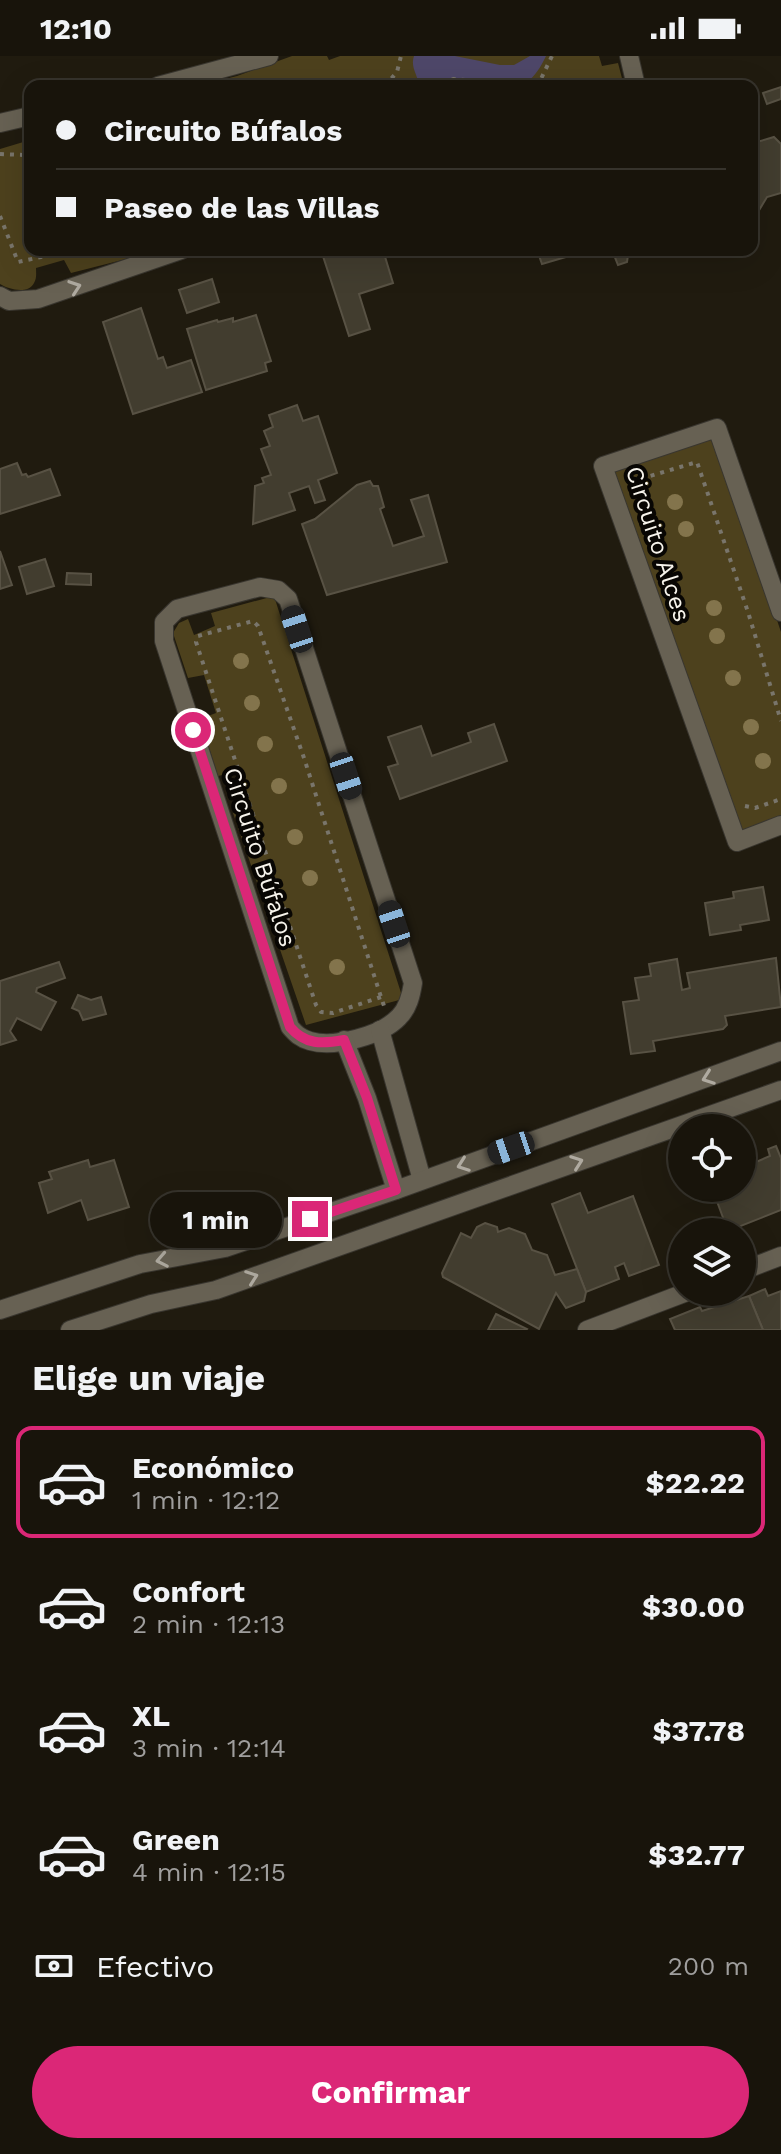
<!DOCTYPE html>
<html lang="es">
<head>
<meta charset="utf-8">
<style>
	:root { --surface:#18140b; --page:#211d14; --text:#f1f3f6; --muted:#9f9e9d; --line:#36332c; --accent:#db2777 }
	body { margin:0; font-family:"Work Sans",sans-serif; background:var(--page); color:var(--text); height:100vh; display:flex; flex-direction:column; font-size:30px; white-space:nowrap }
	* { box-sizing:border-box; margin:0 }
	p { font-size:26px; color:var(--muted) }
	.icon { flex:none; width:44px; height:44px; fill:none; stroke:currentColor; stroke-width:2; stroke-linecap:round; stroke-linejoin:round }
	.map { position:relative; height:1274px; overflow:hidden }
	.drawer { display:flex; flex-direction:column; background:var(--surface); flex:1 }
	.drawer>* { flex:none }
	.guide { position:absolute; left:24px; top:24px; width:734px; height:176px; border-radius:16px; box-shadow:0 8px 32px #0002,0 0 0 2px var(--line); display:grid; align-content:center; height:176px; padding:0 32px; background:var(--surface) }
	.tools { position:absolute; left:668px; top:1058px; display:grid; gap:16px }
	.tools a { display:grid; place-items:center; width:88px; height:88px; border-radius:50%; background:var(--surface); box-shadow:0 8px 32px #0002,0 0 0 2px var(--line); font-size:40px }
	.end { position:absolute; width:36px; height:36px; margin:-18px; border:10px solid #db2777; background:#fff; box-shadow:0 0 0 4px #fff }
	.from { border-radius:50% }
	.bubble { position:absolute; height:56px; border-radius:28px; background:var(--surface); box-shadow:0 8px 32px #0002,0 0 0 2px var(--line); font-size:26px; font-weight:700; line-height:56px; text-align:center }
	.car { position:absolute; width:24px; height:48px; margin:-24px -12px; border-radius:10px; box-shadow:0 0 6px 2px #0007; background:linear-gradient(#222 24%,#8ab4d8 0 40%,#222 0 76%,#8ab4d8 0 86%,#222 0) }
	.guide b { display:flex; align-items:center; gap:28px; height:76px; font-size:30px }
	.guide b+b { border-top:2px solid var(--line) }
	.guide i { width:20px; height:20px; background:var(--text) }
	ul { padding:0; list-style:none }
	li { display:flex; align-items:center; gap:24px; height:112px; margin:0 16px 12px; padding:0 16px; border:4px solid transparent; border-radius:16px }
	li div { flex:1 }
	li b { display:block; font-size:30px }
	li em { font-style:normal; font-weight:700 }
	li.current { border-color:var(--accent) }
	li>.icon { width:72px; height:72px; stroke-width:1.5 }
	h2 { padding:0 32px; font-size:36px; line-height:96px }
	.pay { display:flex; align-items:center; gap:20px; height:88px; padding:0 32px; font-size:30px }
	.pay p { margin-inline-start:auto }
	.button { display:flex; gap:16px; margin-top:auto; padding:16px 32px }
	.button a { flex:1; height:92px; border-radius:48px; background:var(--accent); color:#fff; font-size:32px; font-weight:700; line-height:92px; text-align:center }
	.status { display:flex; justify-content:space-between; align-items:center; height:56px; padding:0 40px; background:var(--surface); direction:ltr }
	.status svg { height:22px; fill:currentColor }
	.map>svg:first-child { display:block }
	.green { fill:#4d411d }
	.water { fill:#4e4769 }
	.building { fill:#423d2f; stroke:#585244; stroke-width:2 }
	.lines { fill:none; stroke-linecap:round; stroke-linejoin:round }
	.street-casing { stroke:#39362f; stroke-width:20 }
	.path { stroke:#79756b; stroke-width:4; stroke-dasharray:4 6; stroke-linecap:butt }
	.street { stroke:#676153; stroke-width:18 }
	.tree { fill:#83744c }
	.oneway { stroke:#afaaa0 }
	.route { stroke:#db2777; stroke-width:10 }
	.labels { text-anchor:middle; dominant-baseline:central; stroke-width:8; stroke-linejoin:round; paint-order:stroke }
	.street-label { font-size:24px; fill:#f7f4ec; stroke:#080603 }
</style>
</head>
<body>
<div class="status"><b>12:10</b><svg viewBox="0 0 49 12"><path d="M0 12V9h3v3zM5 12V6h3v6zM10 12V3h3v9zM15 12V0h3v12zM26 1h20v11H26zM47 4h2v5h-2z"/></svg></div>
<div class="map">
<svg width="781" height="1274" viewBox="0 0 781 1274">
	<rect width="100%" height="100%" fill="#201b0f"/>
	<!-- green -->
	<g class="green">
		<path d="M292,0h35l2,4 11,-4h259l3,10 16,-3 6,23h-427l40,-10z"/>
		<path d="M30,84v110h106l2,6 -67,17 -7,-13 -28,8c0,5 1,10 -2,15 -6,12 -26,6 -34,1v-135z"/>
		<path d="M715,380l66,196v187l-41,16 -128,-365z"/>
		<path d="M274,540l129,403 -97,26 -73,-212 13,-5 -10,-36 -18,4 -18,-57 16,-6 -12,-38 -16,3 -15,-45 6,-10 9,-4 6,16 21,-9 -4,-13z"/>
	</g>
	<!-- water -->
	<path class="water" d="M414,0h41l45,9h14l16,-9h16c-33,72 -84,0 -115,30h-12c-1,-11 -9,-19 -5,-30z"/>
	<!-- building -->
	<g class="building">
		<path d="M781,31v12l-14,5 -4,-11z"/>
		<path d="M774,81l7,7v49l-14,4 -15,25v-83l5,3z"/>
		<path d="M321,194h62l10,33 -34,11 11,35 -21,7z"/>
		<path d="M537,194h45l1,2 -41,12z"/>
		<path d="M612,194h30v1l-14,4 -1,7 -9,3z"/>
		<path d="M212,223l7,23 -32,11 -8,-23z"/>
		<path d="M141,252l17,51 5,-2 4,11 24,-8 11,32 -69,22 -30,-92z"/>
		<path d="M256,259l15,46 -6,2 2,8 -61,19 -19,-61 30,-9 1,2 15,-4v4z"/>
		<path d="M297,349l6,16 15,-5 19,57 -19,7 7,20 -10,3 -6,-17 -20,7 6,17 -42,14 2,-38 9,-3 -2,-5 9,-3 -10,-26 9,-3 -6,-15 9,-4 -4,-12z"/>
		<path d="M17,407l5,12 4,-1 2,3 22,-8 10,26 -60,19v-45z"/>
		<path d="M370,425l3,5h5l6,21 -4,2 13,37 31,-10 -13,-36 17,-5 19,67 -120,33 -25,-71 13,-5 42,-34z"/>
		<path d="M0,495l12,34 -12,4z"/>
		<path d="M45,503l9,27 -27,8 -8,-27z"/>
		<path d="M67,517l24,1v11l-25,-1z"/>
		<path d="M494,668l13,37 -107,38 -12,-32 10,-3 -10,-27 33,-11 11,30 39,-14 -3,-9z"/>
		<path d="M763,831l6,33 -29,5 1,5 -31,5 -5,-32 29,-5 -1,-6z"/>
		<path d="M776,902l5,49 -56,9 2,9 -4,4 -70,12 2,10 -24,3 -8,-52 16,-2 -4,-22 16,-2 -2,-12 28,-5 5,31 8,-2 -3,-15z"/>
		<path d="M59,906l6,16 -28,10 -1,4 20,10 -15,28 -24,-12 -7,13 6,9 -16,5v-64z"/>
		<path d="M78,939l13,5 10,-3 5,17 -23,6 -4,-9 -7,-3z"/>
		<path d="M776,1090l5,12v52l-53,21 -16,-43h30v-20l28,-12 -2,-7z"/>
		<path d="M88,1104l2,7 24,-7 15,47 -41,13 -7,-20 -33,13 -9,-30 13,-4 -3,-7z"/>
		<path d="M580,1137l8,20 45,-17 26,69 -30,11 -5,-13 -9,4 4,12 -33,13 -34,-88z"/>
		<path d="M485,1167l12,4 1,5 11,-4 16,6 7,16 15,5 8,20 22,-6 9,23 -2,9 -18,7 -10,-15 -17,36 -96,-52 -1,-4 19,-40 10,5 6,-11z"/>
		<path d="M765,1233l3,7 13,-5v39h-18l-14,-34z"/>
		<path d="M749,1240l14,34h-88l-5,-11 30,-12 2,4z"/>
		<path d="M496,1258l31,15 -1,1h-38z"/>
	</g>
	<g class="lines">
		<!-- street casing -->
		<g class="street-casing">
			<g id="street">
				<path d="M629,0l7,30"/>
				<path d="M158,30l111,-30"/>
				<path d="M0,67l30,-7"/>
				<path d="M0,240l9,5 29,-2 143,-49"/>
				<path d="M260,531l18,3 10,9 125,384c-2,13 -5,25 -14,34 -18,19 -65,31 -89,24 -10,-3 -14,-7 -20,-14l-126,-386v-19l13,-13z"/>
				<path d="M781,556l-64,-184 -114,38 134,376 44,-17"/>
				<path d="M380,974l42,150"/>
				<path d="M344,984l23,58 29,92"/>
				<path d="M742,1215l39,-15"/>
				<path d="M0,1254l140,-46 85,-16 171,-58 385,-139"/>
				<path d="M70,1274l81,-26 65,-14 565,-200"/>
				<path d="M587,1274l100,-38"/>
			</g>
		</g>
		<!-- path -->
		<g class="path">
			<path d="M252,30h1"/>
			<path d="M333,30h17"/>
			<path d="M385,30l12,-14 4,-16"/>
			<path d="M444,30l9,-7 24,2 15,5"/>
			<path d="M536,30l3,-3 13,-27"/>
			<path d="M0,98l23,1 7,-2"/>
			<path d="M0,160l18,46 41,-9 37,-3"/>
			<path d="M660,508l-23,-77 3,-8 57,-17 51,150 33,109"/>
			<path d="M745,750l10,2 26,-9"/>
			<path d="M381,941l-48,16 -12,-1 -5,-7 -120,-363 2,-6 55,-15 5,5 46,132 77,239 3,9"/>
		</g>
		<!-- street -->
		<use href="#street" class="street"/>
	</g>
	<!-- trees -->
	<g class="tree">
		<circle cx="675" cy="446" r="8"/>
		<circle cx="686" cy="473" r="8"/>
		<circle cx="714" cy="552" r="8"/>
		<circle cx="717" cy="580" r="8"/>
		<circle cx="241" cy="605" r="8"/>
		<circle cx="733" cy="622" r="8"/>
		<circle cx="252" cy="647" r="8"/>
		<circle cx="751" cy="671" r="8"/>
		<circle cx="265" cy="688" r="8"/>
		<circle cx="763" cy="705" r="8"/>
		<circle cx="279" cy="730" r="8"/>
		<circle cx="295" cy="781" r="8"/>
		<circle cx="310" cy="822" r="8"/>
		<circle cx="337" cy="911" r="8"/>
	</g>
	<!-- one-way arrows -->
	<defs><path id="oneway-chevron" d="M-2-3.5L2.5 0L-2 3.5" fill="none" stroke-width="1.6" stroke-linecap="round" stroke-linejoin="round" transform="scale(2)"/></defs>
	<g class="oneway">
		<use href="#oneway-chevron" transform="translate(75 231) rotate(-19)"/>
		<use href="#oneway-chevron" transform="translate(708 1022) rotate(160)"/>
		<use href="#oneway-chevron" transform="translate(577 1106) rotate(-20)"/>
		<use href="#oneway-chevron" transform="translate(463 1109) rotate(160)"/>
		<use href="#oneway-chevron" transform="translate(162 1204) rotate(169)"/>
		<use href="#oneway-chevron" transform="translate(252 1221) rotate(-20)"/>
	</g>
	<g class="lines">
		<!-- route -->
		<path class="route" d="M193,674l97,297c15,18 32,17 54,13l23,58 29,92 -86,29"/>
	</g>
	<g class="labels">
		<!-- street labels -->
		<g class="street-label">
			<text transform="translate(658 488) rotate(72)">Circuito Alces</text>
			<text transform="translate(260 801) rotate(72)">Circuito Búfalos</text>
		</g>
	</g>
</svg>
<div class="tools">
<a><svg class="icon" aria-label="locate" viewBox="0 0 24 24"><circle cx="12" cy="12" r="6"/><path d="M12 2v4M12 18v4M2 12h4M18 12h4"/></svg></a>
<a><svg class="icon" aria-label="layers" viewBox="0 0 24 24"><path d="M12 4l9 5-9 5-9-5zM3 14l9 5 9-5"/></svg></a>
</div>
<i class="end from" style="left:193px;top:674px"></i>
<i class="end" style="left:310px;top:1163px"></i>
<div class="bubble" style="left:150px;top:1136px;width:132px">1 min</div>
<i class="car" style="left:297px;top:573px;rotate:342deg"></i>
<i class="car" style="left:346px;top:720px;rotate:162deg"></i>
<i class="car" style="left:394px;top:868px;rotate:342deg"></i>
<i class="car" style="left:511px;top:1092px;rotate:251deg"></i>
<div class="guide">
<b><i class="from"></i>Circuito Búfalos</b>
<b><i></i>Paseo de las Villas</b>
</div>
</div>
<section class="drawer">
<h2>Elige un viaje</h2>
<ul>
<li class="current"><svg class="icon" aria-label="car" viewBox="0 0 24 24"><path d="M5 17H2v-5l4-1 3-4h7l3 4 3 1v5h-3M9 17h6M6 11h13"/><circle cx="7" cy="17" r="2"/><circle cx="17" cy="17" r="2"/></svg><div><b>Económico</b><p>1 min · 12:12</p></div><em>$22.22</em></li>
<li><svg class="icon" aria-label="car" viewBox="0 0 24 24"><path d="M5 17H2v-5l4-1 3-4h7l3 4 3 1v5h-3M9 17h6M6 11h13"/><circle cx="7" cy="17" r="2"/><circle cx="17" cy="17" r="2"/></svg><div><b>Confort</b><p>2 min · 12:13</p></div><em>$30.00</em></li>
<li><svg class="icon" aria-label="car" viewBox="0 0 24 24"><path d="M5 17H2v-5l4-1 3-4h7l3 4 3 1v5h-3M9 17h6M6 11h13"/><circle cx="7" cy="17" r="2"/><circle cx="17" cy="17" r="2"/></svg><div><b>XL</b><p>3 min · 12:14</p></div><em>$37.78</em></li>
<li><svg class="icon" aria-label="car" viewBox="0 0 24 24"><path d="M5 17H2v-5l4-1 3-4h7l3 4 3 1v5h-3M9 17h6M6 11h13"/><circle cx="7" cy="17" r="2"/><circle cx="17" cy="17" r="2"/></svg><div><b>Green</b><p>4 min · 12:15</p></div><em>$32.77</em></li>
</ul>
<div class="pay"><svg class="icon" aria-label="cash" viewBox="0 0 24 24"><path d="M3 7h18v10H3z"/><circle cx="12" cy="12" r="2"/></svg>Efectivo<p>200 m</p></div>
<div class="button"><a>Confirmar</a></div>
</section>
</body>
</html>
